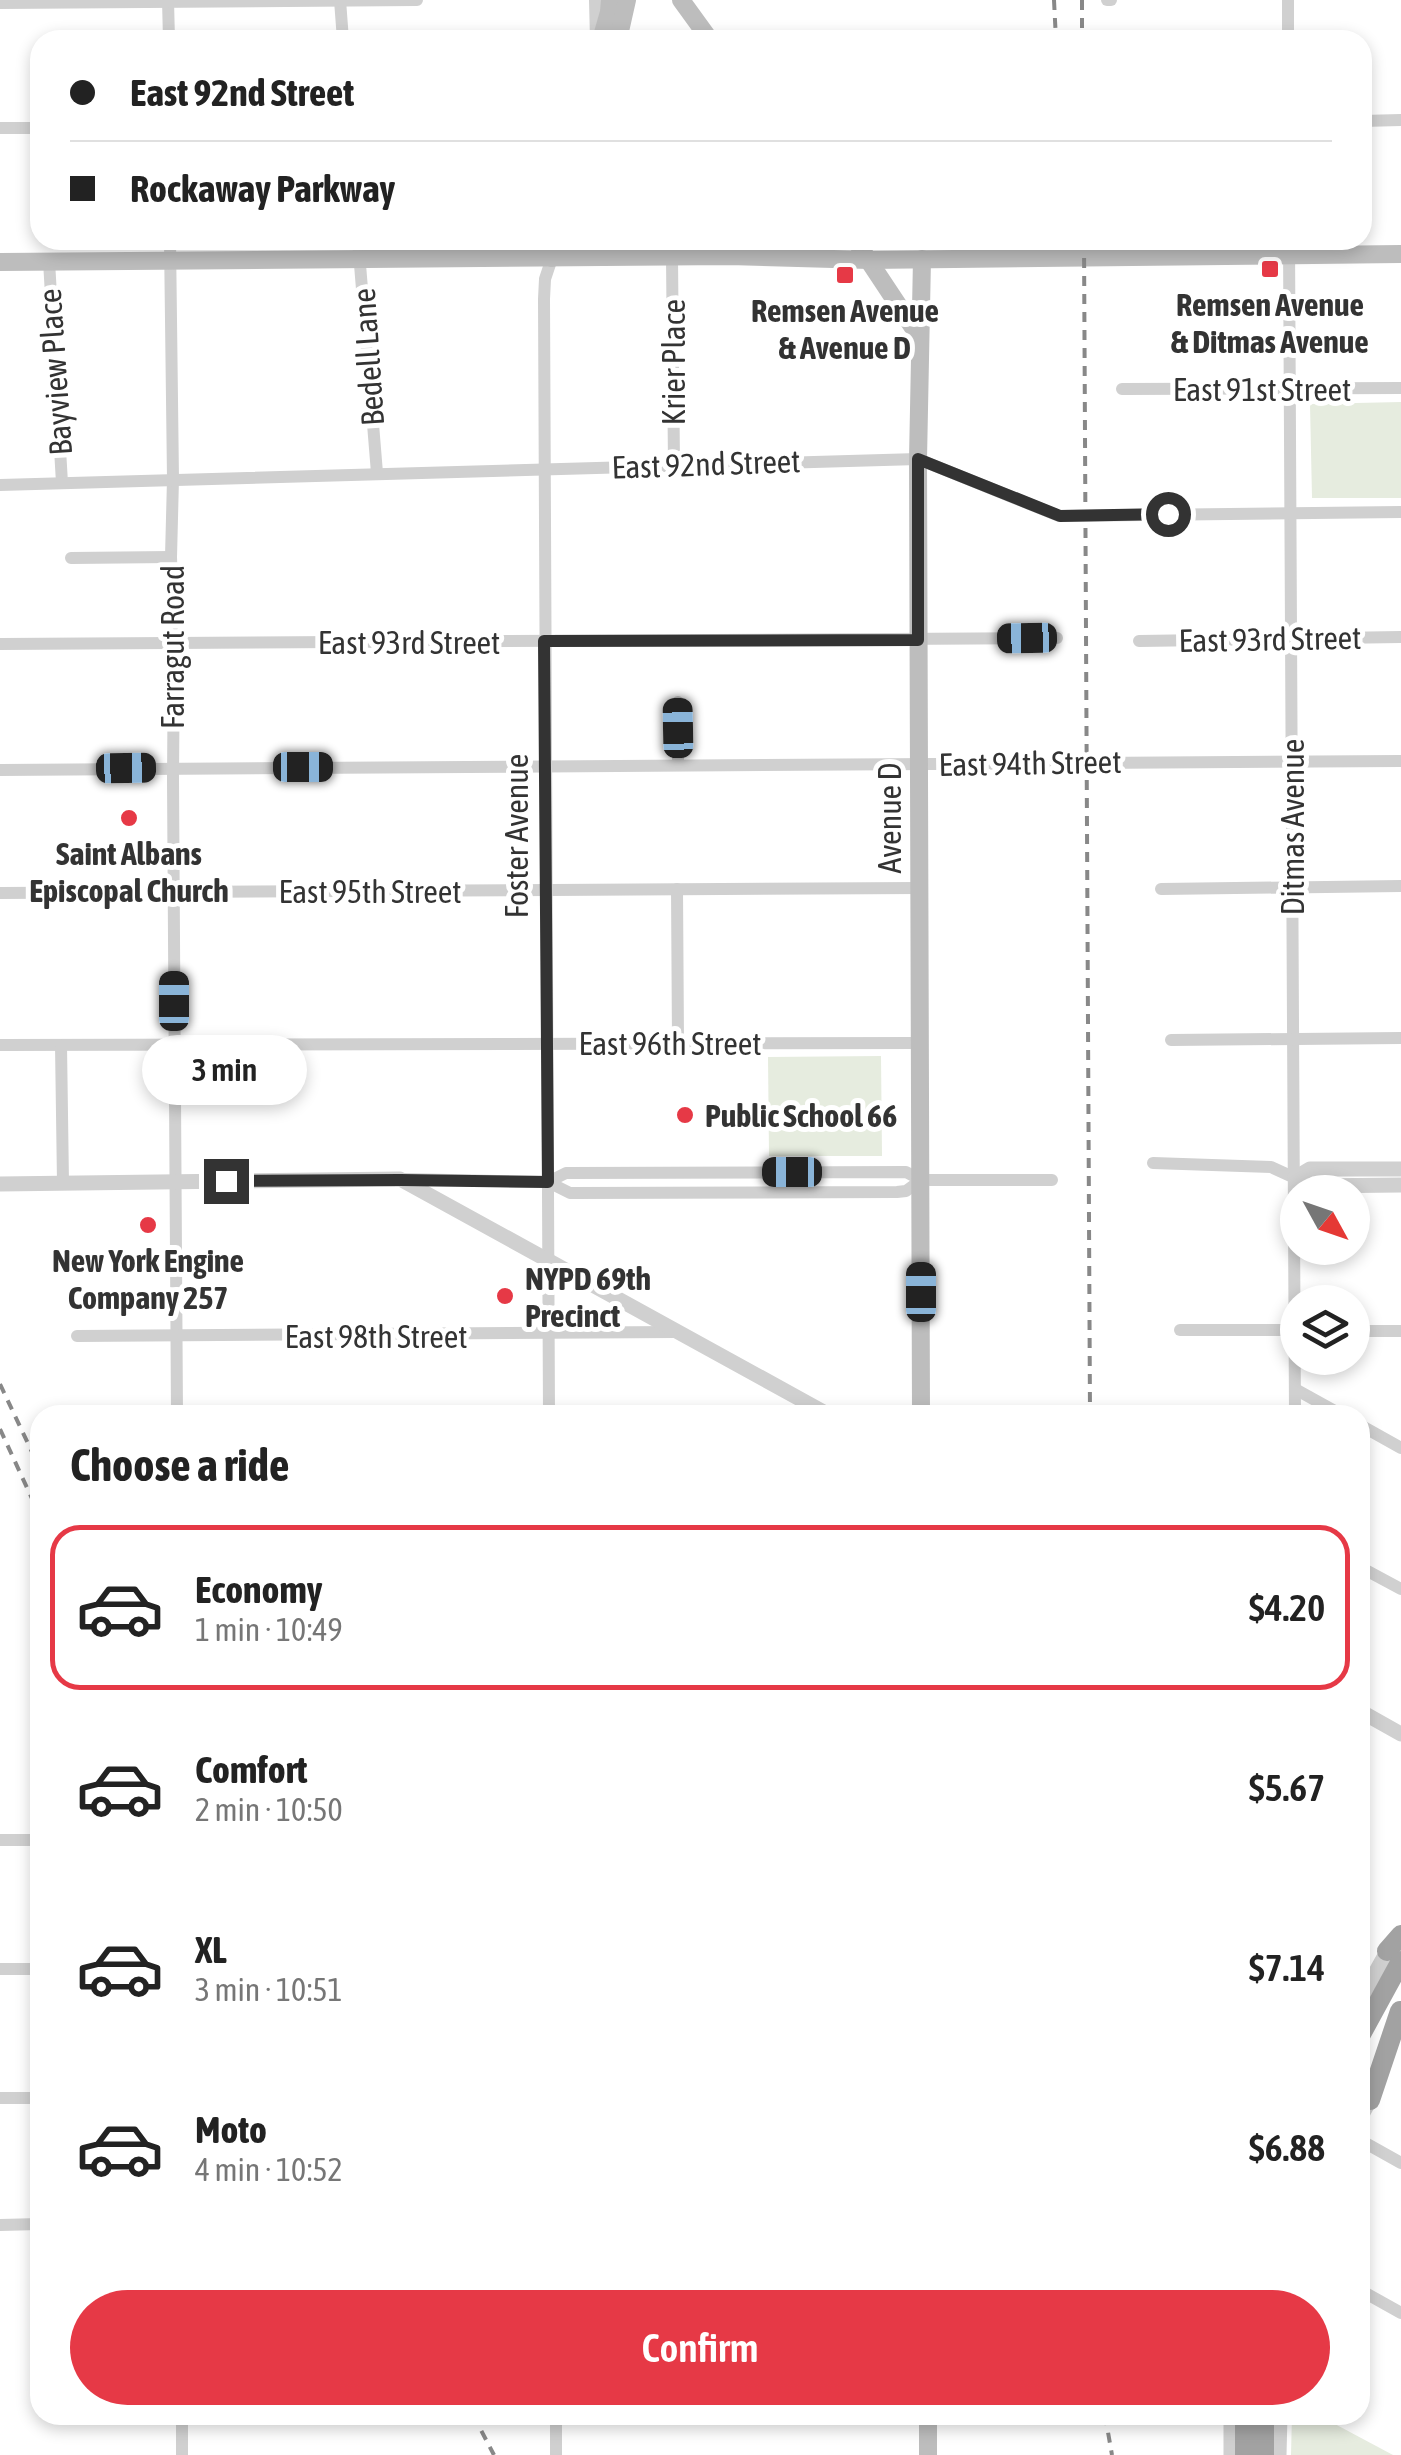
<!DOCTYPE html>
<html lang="en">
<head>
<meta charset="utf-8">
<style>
	:root { --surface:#fff; --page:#f2f2f2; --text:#222; --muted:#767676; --line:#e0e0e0; --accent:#e63946 }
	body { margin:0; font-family:"Asap Condensed",sans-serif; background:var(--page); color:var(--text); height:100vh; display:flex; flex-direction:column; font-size:38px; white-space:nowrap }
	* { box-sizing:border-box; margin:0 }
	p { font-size:32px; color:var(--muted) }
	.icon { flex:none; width:55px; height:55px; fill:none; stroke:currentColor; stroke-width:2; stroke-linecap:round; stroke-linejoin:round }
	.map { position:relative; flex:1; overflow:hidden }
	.panel { position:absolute; left:30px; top:1405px; width:1340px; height:1020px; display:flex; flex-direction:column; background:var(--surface); border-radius:30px; box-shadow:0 5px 15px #0003 }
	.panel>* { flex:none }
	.banner { position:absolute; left:30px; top:30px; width:1342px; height:220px; border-radius:30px; box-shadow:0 5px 15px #0003; display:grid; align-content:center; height:220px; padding:0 40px; background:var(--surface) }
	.needle { width:65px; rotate:130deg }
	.tools { position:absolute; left:1280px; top:1175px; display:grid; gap:20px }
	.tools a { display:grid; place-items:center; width:90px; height:90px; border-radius:50%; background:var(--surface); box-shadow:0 5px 15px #0003; font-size:50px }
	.end { position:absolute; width:45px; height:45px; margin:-22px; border:12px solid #333; background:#fff; box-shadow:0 0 0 5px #fff }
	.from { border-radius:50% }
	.bubble { position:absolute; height:70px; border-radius:35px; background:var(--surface); box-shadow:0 5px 15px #0003; font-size:32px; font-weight:600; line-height:70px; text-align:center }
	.car { position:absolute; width:30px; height:60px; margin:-30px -15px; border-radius:12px; box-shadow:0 0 8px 2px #0007; background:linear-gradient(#222 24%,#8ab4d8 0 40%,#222 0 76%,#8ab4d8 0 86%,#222 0) }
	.banner b { display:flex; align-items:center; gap:35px; height:95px; font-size:38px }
	.banner b+b { border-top:2px solid var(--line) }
	.banner i { width:25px; height:25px; background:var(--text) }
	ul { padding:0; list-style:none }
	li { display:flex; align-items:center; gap:30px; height:165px; margin:0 20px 15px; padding:0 20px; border:5px solid transparent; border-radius:30px }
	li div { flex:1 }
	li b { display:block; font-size:38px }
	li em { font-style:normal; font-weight:600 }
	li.on { border-color:var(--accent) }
	li>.icon { width:90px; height:90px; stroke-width:1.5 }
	h2 { padding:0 40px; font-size:45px; line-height:120px }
	.action { display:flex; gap:20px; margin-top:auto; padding:20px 40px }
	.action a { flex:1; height:115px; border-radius:60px; background:var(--accent); color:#fff; font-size:40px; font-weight:600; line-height:115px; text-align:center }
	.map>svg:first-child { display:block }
	.green { fill:#e6ecdf }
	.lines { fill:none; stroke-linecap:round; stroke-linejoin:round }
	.minor { stroke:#d0d0d0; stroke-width:12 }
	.tertiary { stroke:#d0d0d0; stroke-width:15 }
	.secondary { stroke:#bdbdbd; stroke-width:18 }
	.trunk { stroke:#a2a2a2; stroke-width:20 }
	.rail { stroke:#888; stroke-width:4; stroke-dasharray:10 8; stroke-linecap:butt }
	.route { stroke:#333; stroke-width:12 }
	.poi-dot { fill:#e63946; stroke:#fff; stroke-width:4 }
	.labels { text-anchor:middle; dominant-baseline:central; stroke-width:10; stroke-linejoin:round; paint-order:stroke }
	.poi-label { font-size:32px; font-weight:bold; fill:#333; stroke:#fff }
	.street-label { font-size:32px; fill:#333; stroke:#fff }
</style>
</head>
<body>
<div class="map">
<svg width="1401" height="2455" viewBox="0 0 1401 2455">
	<rect width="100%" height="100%" fill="#fff"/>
	<!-- green -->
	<g class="green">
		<path d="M1401,402v96h-89l-2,-94z"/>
		<path d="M881,1056l1,100h-113l-1,-99z"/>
		<path d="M1292,2415h26l75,40h-102z"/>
	</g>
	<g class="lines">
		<!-- minor -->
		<g class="minor">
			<path d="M168,0l1,40"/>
			<path d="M340,0l3,40"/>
			<path d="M595,0l1,40"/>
			<path d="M1107,0h4"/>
			<path d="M1288,0v40"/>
			<path d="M0,3l417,-3"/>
			<path d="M1362,121l39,-1"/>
			<path d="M0,128h40"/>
			<path d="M170,240l3,239 -2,78 3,86 -1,136 4,636"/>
			<path d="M358,240l19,233"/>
			<path d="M1289,240l6,1175"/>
			<path d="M672,258l2,207"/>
			<path d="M49,261l13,222"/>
			<path d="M1122,389l279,-1"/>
			<path d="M0,485l918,-26 141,57 342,-4"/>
			<path d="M71,558l100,-1"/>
			<path d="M1139,641l262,-4"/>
			<path d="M0,644l1057,-6"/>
			<path d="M678,702v63"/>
			<path d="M0,770l1401,-9"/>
			<path d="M677,889l1,153"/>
			<path d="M1161,889l240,-3"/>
			<path d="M0,893l920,-5"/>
			<path d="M1171,1040l230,-2"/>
			<path d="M0,1045l920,-2"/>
			<path d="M61,1045l2,138"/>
			<path d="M1153,1163l118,4 24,11"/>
			<path d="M403,1179l145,3 18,-9 340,-1 15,8h131"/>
			<path d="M548,1182l22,11 327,-1 9,-1 15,-11"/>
			<path d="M1180,1330h118"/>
			<path d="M1352,1331h49"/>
			<path d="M77,1336l599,-4"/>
			<path d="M1295,1389l47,26"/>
			<path d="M549,1415l-5,-1116 1,-20 7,-21"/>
			<path d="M1360,1425l41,23"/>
			<path d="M1360,1567l41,22"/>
			<path d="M0,1840h40"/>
			<path d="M0,1969h40"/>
			<path d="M0,2098h40"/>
			<path d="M1360,2140l41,23"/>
			<path d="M0,2225l40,-1"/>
			<path d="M1360,2290l41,23"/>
			<path d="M182,2415v40"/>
			<path d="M556,2455v-40"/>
		</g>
		<!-- tertiary -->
		<g class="tertiary">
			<path d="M1295,1178l15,-9h91"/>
			<path d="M1295,1178l15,8 91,-1"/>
			<path d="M0,1184l400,-5 429,236"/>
			<path d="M1360,1711l41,23"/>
			<path d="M1360,2000l32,-57"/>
			<path d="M1360,2118l15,-27"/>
			<path d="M1231,2455v-40"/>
			<path d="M1279,2455l1,-40"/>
		</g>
		<!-- secondary -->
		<g class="secondary">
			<path d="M681,0l29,40"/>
			<path d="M601,40l8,-28 1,-12"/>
			<path d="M618,40l9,-40"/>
			<path d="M855,240l65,98"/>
			<path d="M552,258l9,-18"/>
			<path d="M0,262l730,-6 139,4 532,-6"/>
			<path d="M921,1415l-3,-956 4,-200"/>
			<path d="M928,2415v40"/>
		</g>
		<!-- trunk -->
		<g class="trunk">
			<path d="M1387,1951l14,-16"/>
			<path d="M1360,2036l41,-75"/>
			<path d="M1370,2100l30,-89"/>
			<path d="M1245,2455v-40"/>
			<path d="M1264,2455v-40"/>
		</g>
		<!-- rail -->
		<g class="rail">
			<path d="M1054,0l2,40"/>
			<path d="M1082,0v40"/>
			<path d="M1084,240l6,1175"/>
			<path d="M0,1384l40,85"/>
			<path d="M0,1429l40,87"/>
			<path d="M473,2415l21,40"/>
			<path d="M1105,2415l7,40"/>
		</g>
	</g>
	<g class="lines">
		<!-- route -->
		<path class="route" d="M226,1181l174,-1 148,2 -4,-541 374,-1v-181l142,57 108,-2"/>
	</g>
	<!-- markers -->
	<g class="poi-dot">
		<rect x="1260" y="259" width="20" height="20" rx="5"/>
		<rect x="835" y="265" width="20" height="20" rx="5"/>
		<circle cx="129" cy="818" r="10"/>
		<circle cx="685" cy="1115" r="10"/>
		<circle cx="148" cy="1225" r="10"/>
		<circle cx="505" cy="1296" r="10"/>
	</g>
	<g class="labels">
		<!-- poi labels -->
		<g class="poi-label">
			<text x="1270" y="304">Remsen Avenue<tspan x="1270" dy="37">&amp; Ditmas Avenue</tspan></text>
			<text x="845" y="310">Remsen Avenue<tspan x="845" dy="37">&amp; Avenue D</tspan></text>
			<text x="129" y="853">Saint Albans<tspan x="129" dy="37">Episcopal Church</tspan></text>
			<text x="705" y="1115" text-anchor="start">Public School 66</text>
			<text x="148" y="1260">New York Engine<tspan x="148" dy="37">Company 257</tspan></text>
			<text x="525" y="1278" text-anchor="start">NYPD 69th<tspan x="525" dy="37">Precinct</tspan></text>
		</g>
		<!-- street labels -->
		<g class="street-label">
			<text transform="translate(368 357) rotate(-94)">Bedell Lane</text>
			<text transform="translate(673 362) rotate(-90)">Krier Place</text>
			<text transform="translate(55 372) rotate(-94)">Bayview Place</text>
			<text x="1262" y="389">East 91st Street</text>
			<text transform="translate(706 464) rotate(-2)">East 92nd Street</text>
			<text transform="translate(1270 639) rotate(-1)">East 93rd Street</text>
			<text x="409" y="642">East 93rd Street</text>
			<text transform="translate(172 647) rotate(-90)">Farragut Road</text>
			<text transform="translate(1030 763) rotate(-1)">East 94th Street</text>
			<text transform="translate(889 818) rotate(-90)">Avenue D</text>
			<text transform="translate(1292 827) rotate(-90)">Ditmas Avenue</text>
			<text transform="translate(516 836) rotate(-90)">Foster Avenue</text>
			<text x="370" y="891">East 95th Street</text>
			<text x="670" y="1043">East 96th Street</text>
			<text x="376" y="1336">East 98th Street</text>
		</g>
	</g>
</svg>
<div class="tools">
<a><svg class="needle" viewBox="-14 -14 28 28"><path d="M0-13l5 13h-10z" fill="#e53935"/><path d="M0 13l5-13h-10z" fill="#767676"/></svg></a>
<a><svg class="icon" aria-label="layers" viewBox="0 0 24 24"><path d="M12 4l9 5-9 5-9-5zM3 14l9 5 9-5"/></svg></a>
</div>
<i class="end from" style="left:1168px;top:514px"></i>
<i class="end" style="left:226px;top:1181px"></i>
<div class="bubble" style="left:142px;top:1035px;width:165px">3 min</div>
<i class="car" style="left:1027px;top:638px;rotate:269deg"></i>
<i class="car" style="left:678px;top:728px;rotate:359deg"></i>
<i class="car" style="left:303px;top:767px;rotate:90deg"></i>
<i class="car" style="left:126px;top:768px;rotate:89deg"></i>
<i class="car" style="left:174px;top:1001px;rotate:0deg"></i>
<i class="car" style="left:792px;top:1172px;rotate:270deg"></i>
<i class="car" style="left:921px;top:1292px;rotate:0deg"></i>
<div class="banner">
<b><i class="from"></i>East 92nd Street</b>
<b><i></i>Rockaway Parkway</b>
</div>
<section class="panel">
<h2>Choose a ride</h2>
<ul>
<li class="on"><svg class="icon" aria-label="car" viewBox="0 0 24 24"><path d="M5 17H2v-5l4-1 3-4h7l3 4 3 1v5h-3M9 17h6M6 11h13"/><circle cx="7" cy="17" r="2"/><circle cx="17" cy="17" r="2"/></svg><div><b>Economy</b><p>1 min · 10:49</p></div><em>$4.20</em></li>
<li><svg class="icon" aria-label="car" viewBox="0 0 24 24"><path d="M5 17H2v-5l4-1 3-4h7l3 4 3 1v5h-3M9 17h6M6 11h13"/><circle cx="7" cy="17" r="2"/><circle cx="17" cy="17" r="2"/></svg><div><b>Comfort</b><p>2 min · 10:50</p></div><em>$5.67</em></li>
<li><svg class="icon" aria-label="car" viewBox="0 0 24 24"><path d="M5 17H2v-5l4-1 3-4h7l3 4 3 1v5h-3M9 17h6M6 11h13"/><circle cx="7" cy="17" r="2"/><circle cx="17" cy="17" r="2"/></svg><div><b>XL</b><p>3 min · 10:51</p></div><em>$7.14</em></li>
<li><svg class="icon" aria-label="car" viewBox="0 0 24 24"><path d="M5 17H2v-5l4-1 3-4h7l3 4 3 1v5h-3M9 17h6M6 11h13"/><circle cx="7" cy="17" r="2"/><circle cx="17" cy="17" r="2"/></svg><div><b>Moto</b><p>4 min · 10:52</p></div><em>$6.88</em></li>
</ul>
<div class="action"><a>Confirm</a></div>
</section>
</div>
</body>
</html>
